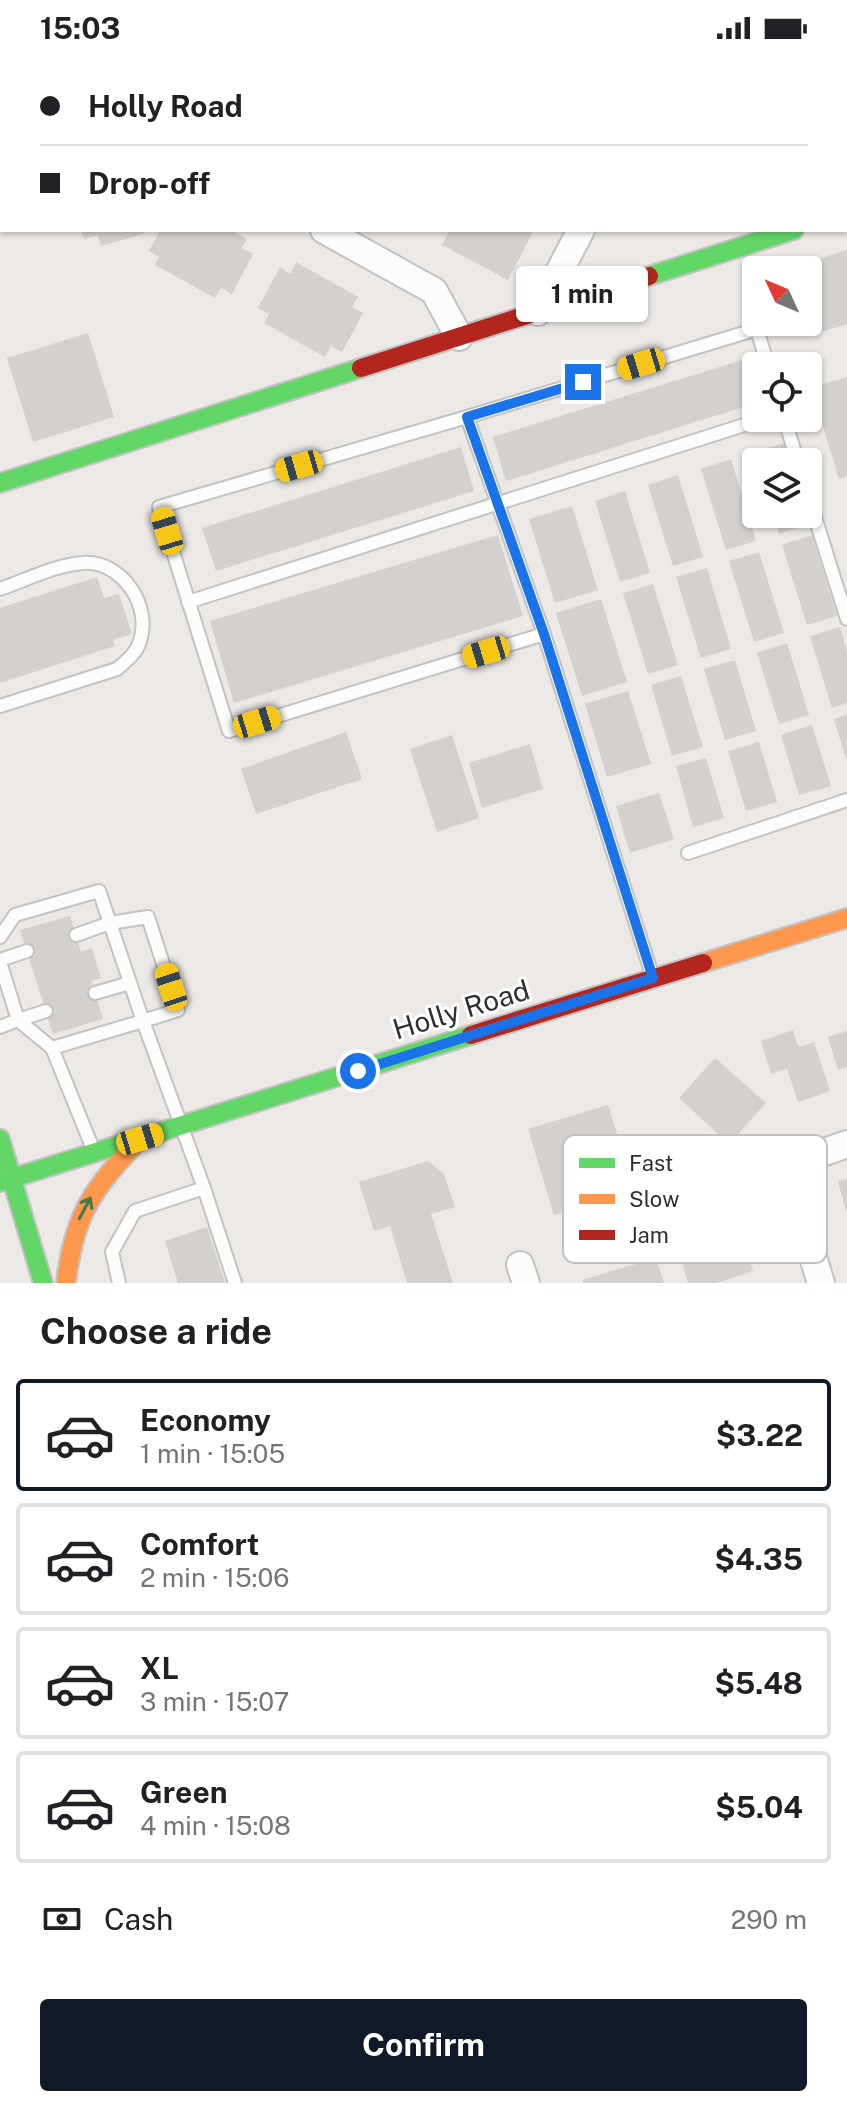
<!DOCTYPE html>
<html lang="en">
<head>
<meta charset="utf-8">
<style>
	:root { --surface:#fff; --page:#f6f6f6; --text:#202124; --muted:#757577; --line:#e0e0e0; --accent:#111827 }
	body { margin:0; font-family:"Public Sans",sans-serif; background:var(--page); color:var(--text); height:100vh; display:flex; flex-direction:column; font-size:30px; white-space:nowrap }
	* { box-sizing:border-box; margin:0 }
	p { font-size:26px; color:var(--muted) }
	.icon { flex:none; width:44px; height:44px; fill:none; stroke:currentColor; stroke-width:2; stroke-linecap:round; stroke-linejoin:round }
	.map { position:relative; height:1227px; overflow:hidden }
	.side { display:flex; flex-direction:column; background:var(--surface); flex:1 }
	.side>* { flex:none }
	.top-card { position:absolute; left:0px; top:0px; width:848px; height:176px; box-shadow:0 2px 6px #0004; display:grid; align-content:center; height:176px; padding:0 40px; background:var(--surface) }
	.needle { width:52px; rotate:314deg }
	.tools { position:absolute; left:742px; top:200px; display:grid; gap:16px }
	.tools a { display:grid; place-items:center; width:80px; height:80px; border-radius:8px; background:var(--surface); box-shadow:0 2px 6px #0004; font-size:40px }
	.end { position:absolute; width:36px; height:36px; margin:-18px; border:10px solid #1a73e8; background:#fff; box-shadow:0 0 0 4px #fff }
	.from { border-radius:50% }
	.bubble { position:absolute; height:56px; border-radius:8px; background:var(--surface); box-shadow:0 2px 6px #0004; font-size:26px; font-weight:700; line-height:56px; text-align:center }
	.car { position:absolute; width:24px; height:48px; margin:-24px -12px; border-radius:10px; box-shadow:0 0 6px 2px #0007; background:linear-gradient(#f5c518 24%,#345 0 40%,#f5c518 0 76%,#345 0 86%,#f5c518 0) }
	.top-card b { display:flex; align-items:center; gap:28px; height:76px; font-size:30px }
	.top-card b+b { border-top:2px solid var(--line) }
	.top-card i { width:20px; height:20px; background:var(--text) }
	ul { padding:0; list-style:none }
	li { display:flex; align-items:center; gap:24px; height:112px; margin:0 16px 12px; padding:0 24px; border:4px solid var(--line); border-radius:8px }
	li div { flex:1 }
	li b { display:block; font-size:30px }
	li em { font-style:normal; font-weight:700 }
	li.active { border-color:var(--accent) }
	li>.icon { width:72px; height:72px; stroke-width:1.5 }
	h2 { padding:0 40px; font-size:36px; line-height:96px }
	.pay { display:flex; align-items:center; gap:20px; height:88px; padding:0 40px; font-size:30px }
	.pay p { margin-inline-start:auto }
	.button { display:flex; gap:16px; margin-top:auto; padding:16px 40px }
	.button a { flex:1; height:92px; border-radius:8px; background:var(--accent); color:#fff; font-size:32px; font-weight:700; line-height:92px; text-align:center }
	.status { display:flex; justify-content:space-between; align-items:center; height:56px; padding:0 40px; background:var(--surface); direction:ltr }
	.status svg { height:22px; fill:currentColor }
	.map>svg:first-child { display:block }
	.building { fill:#d3d0ce }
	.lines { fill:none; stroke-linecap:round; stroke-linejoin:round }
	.lane-casing { stroke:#c4c3c3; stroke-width:16 }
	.street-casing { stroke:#c4c3c3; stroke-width:30 }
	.fast-casing { stroke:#c4c3c3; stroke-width:22 }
	.slow-casing { stroke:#c4c3c3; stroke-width:22 }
	.jam-casing { stroke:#c4c3c3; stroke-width:22 }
	.lane { stroke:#fcfcfb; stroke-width:12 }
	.street { stroke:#fcfcfb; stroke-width:26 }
	.fast { stroke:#63d668; stroke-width:18 }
	.slow { stroke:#ff974d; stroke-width:18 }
	.jam { stroke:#b3261e; stroke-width:18 }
	.oneway { stroke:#467a48 }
	.route { stroke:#1a73e8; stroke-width:10 }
	.labels { text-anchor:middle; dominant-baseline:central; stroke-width:6; stroke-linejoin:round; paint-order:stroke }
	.street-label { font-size:28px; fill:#2e2e2e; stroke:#fff }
	.key { fill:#fff; stroke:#c0c0c0; stroke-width:2 }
	.key-label { font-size:22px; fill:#2e2e2e }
</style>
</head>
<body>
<div class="status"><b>15:03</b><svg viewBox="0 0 49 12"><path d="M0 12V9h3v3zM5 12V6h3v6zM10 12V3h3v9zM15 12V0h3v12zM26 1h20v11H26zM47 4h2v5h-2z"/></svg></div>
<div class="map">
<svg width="847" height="1227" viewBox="0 0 847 1227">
	<rect width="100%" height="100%" fill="#ebe8e5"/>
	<!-- building -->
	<g class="building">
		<path d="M81,174h62l1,4 -43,12 -3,-11 -14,4z"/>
		<path d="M160,174h71l16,9 -5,9 11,6 -21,40 -11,-6 -6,10 -60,-33 4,-8 -10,-6z"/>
		<path d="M450,174h84l-26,50 -66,-35z"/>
		<path d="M847,194v74l-29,9 -5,-17 -5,1v-47h-9l-2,-4z"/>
		<path d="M296,206l62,35 -6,10 11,6 -21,39 -11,-6 -6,11 -61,-34 5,-9 -11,-6 22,-41 10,7z"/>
		<path d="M88,277l26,84 -81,25 -26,-84z"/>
		<path d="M752,301l4,11v35l-250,78 -13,-44z"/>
		<path d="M847,321v99l-8,3 -28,-91z"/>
		<path d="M784,387l6,19h-33l-3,-10z"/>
		<path d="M461,391l13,44 -258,80 -14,-43z"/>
		<path d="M731,403l25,82 -30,9 -25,-81z"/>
		<path d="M678,419l25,82 -30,9 -25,-81z"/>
		<path d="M625,435l25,82 -30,9 -25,-81z"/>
		<path d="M572,450l26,84 -43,13 -26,-84z"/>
		<path d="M773,458h33l4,10 -31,10z"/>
		<path d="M498,479l25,81 -289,87 -24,-82z"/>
		<path d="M812,479l25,81 -30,9 -25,-80z"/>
		<path d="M759,496l25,81 -30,9 -25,-81z"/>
		<path d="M707,512l24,81 -30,9 -25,-81z"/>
		<path d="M97,521l7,21 15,-4 13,40 -19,6 2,6 -115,37v-75z"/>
		<path d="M653,528l25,81 -30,9 -25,-81z"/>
		<path d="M601,543l26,83 -45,14 -26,-83z"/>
		<path d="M840,571l7,24v52l-15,5 -22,-72z"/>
		<path d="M787,587l22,72 -30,9 -22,-71z"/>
		<path d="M735,604l21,71 -31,9 -21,-71z"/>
		<path d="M681,620l22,71 -31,9 -21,-71z"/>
		<path d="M628,635l23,73 -44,13 -22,-73z"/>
		<path d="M847,658v45h-1l-12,-40z"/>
		<path d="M812,669l19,61 -32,9 -18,-60z"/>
		<path d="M346,676l16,47 -106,35 -15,-45z"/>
		<path d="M452,679l27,83 -42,14 -27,-83z"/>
		<path d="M759,686l18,60 -31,9 -18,-60z"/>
		<path d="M530,688l13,45 -61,19 -13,-45z"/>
		<path d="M706,702l18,60 -31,9 -17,-61z"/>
		<path d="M659,737l15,46 -44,14 -14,-47z"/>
		<path d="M70,860l11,36 11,-4 9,30 -10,3 12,38 -50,15 -33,-104z"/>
		<path d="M793,974l5,17 16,-5 16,49 -32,11 -11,-33 -16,5 -10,-33z"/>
		<path d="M847,975v36l-9,3 -10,-33z"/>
		<path d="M715,1002l51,45 -37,41 -50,-46z"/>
		<path d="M608,1049l42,136 -64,20 -16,-51 -16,5 -26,-86z"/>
		<path d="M428,1105l16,13 11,33 -24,7 22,69h-46l-17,-57 -16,5 -15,-49z"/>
		<path d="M847,1123v32h-1l-8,-30z"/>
		<path d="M737,1163l16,52 -37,12h-28l-8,-27 31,-10 -5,-17z"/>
		<path d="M207,1171l18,56h-47l-13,-42z"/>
		<path d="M656,1202l8,25h-81l-1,-3z"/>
	</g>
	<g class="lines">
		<!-- lane casing -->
		<g class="lane-casing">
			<g id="lane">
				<path d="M467,361l77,217"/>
				<path d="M784,362l14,44"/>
				<path d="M808,439l39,124"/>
				<path d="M0,533c26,-9 55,-24 83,-26 38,-3 69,42 57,78 -3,12 -14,20 -23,28l-117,37"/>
				<path d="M188,546l578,-184"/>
				<path d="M688,797l159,-53"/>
				<path d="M0,881l15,-22 84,-24c15,43 29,86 44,130l35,-11 -30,-93 -38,6 -34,12"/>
				<path d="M0,904l27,-9"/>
				<path d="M0,906l18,58 -18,7"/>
				<path d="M652,919l-108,-341 -315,97 -70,-224 308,-90 290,-88 11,37"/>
				<path d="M95,937l35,-10"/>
				<path d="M18,964l34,28 41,101"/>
				<path d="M18,964l28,-9"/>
				<path d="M52,992l91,-27 61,167 31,95"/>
				<path d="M119,1227l-7,-31 23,-41 69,-23"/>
			</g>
		</g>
		<!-- street casing -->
		<g class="street-casing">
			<g id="street">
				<path d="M819,0l4,2"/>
				<path d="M190,2l1,-2"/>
				<path d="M846,13l1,1"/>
				<path d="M846,158l1,-1"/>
				<path d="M324,174l110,61 25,46"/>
				<path d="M538,256l43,-82"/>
				<path d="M520,1209l6,18"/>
				<path d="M821,1227l-36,-117 62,-22"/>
			</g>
		</g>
		<!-- fast casing -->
		<g class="fast-casing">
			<g id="fast">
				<path d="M649,220l145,-46"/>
				<path d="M0,427l361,-115"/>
				<path d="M0,1083l43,144"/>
				<path d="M0,1126l471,-147"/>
			</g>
		</g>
		<!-- slow casing -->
		<g class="slow-casing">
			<g id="slow">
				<path d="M703,907l144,-45"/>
				<path d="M66,1227c8,-70 27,-94 74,-144"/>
			</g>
		</g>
		<!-- jam casing -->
		<g class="jam-casing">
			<g id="jam">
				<path d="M361,312l288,-92"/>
				<path d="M471,979l232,-72"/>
			</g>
		</g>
		<!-- lane -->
		<use href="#lane" class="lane"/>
		<!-- street -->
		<use href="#street" class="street"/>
		<!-- fast -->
		<use href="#fast" class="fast"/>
		<!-- slow -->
		<use href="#slow" class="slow"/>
		<!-- jam -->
		<use href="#jam" class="jam"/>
	</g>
	<!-- one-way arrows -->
	<defs><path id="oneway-shaft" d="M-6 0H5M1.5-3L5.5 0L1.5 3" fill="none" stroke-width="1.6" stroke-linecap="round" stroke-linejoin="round" transform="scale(2)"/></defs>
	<use class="oneway" href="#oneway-shaft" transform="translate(85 1152) rotate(-62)"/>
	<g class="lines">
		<!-- route -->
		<path class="route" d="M358,1015l295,-93 -109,-344 -77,-217 116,-35"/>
	</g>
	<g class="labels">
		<!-- street labels -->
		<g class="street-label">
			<text transform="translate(461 953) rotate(-17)">Holly Road</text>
		</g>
	</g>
	<!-- legend -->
	<rect x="563" y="1079" width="264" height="128" rx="12" class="key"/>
	<rect x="579" y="1102" width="36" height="10" fill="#63d668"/>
	<rect x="579" y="1138" width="36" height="10" fill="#ff974d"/>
	<rect x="579" y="1174" width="36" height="10" fill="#b3261e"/>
	<g class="key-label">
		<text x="629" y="1115">Fast</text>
		<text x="629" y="1151">Slow</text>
		<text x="629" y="1187">Jam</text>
	</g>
</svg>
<div class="tools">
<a><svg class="needle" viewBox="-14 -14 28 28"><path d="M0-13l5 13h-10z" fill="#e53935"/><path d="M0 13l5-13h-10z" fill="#757577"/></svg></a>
<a><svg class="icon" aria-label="locate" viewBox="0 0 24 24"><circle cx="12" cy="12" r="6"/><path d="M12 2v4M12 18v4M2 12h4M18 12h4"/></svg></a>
<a><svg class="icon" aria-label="layers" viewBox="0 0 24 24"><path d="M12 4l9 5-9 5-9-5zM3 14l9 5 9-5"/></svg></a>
</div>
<i class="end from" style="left:358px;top:1015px"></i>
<i class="end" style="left:583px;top:326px"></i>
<div class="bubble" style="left:516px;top:210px;width:132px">1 min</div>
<i class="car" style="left:641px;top:308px;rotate:253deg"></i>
<i class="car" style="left:299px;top:410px;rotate:254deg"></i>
<i class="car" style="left:167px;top:475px;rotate:343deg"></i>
<i class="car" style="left:486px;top:596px;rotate:253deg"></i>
<i class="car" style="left:257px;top:666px;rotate:73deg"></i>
<i class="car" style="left:171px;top:931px;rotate:342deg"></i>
<i class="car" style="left:140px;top:1083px;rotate:73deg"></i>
<div class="top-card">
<b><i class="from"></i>Holly Road</b>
<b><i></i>Drop-off</b>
</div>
</div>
<section class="side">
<h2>Choose a ride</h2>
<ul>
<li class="active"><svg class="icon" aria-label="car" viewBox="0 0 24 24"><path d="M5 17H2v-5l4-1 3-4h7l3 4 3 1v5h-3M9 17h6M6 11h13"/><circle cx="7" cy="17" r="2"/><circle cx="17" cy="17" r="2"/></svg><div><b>Economy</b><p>1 min · 15:05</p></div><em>$3.22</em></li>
<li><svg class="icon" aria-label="car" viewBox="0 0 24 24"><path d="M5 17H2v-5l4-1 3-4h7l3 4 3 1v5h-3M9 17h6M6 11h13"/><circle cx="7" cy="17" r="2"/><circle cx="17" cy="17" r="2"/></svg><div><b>Comfort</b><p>2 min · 15:06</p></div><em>$4.35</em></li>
<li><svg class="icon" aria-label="car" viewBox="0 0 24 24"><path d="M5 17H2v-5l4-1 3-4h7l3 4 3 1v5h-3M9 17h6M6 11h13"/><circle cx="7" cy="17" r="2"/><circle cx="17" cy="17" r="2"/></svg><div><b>XL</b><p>3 min · 15:07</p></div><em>$5.48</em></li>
<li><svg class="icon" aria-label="car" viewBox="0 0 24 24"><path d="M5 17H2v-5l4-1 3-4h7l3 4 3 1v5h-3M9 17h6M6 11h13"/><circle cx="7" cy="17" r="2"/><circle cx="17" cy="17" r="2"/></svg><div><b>Green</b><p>4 min · 15:08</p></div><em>$5.04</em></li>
</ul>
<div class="pay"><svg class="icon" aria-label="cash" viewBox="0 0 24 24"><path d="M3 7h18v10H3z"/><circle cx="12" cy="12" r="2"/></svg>Cash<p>290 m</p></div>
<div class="button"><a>Confirm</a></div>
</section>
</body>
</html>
